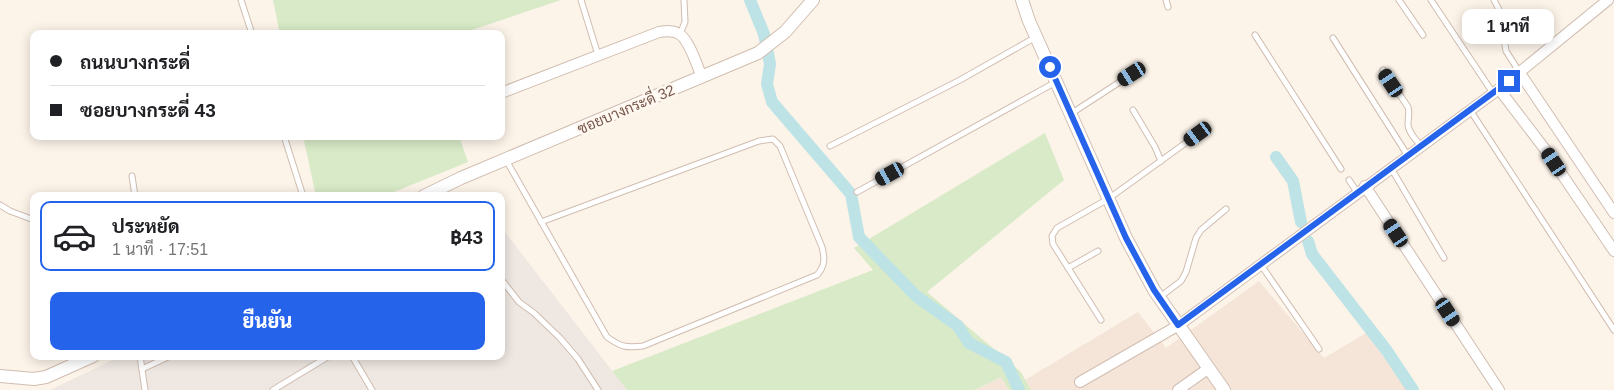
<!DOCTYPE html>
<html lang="th">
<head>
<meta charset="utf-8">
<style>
	:root { --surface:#fff; --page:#f2f2f2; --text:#202124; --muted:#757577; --line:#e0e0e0; --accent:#2563eb }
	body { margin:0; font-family:Helvetica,Sarabun,sans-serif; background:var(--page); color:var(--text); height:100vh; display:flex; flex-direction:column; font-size:19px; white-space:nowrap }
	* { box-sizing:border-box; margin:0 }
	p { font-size:16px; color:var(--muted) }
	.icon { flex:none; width:28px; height:28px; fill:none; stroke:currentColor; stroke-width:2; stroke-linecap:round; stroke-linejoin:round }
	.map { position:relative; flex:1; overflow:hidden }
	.panel { position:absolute; left:30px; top:192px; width:475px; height:168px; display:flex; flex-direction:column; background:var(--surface); border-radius:10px; box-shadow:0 2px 12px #0003 }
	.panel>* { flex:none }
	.hud { position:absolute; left:30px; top:30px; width:475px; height:110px; border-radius:10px; box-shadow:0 2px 12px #0003; display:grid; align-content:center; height:110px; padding:0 20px; background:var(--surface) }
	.end { position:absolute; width:22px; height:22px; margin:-11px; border:6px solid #2563eb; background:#fff; box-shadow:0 0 0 2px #fff }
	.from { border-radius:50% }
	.bubble { position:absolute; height:35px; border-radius:10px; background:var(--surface); box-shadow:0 2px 12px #0003; font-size:16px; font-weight:800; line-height:35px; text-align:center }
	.car { position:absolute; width:15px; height:30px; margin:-15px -8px; border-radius:6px; box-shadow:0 0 4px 1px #0007; background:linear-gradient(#222 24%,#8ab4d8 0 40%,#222 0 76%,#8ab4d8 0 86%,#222 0) }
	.hud b { display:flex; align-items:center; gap:18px; height:48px; font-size:19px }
	.hud b+b { border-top:1px solid var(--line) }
	.hud i { width:12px; height:12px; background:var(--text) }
	ul { padding:9px 0 0; list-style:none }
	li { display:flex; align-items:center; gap:15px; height:70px; margin:0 10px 8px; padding:0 10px; border:2px solid transparent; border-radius:10px }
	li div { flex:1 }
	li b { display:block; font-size:19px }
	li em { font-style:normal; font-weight:800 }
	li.active { border-color:var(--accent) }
	li>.icon { width:45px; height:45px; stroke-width:1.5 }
	.primary-button { display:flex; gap:10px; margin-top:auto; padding:10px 20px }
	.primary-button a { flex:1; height:58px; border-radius:10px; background:var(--accent); color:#fff; font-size:20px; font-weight:800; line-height:58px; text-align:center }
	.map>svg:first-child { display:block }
	.residential { fill:#f4e5d8 }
	.industrial { fill:#eee7e2 }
	.green { fill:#d8eac7 }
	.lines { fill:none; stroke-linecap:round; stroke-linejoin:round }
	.canal { stroke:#bde3e6; stroke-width:12 }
	.service-casing { stroke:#d1bdb1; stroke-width:7 }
	.minor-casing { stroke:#d1bdb1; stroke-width:12 }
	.tertiary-casing { stroke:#d1bdb1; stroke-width:14 }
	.service { stroke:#fff; stroke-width:5 }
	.minor { stroke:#fff; stroke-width:10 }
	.tertiary { stroke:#fff; stroke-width:12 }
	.route { stroke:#2563eb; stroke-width:6 }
	.labels { text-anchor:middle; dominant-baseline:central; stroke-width:5; stroke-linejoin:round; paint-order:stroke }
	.street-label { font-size:15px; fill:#77594d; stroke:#fff8f0 }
</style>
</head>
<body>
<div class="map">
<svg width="1614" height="390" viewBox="0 0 1614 390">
	<rect width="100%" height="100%" fill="#fcf4e9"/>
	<!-- residential -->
	<g class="residential">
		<path d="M1259,281l65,77 42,-25 43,57h-378l-6,-10 113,-68 28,36z"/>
		<path d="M1001,377l8,13h-34z"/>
	</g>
	<!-- industrial -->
	<path class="industrial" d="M501,227l126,163h-577l71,-34h380z"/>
	<!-- green -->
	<g class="green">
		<path d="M273,0h288l-101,34h-180z"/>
		<path d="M1045,133l19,47 -137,112 94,80 10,18h-22l-8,-13 -26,13h-348l-15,-19 261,-101 -19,-22z"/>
		<path d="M303,136h156l9,26 -84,34h-68z"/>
	</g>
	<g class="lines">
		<!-- canal -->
		<g class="canal">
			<path d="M750,0l14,34 6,30 -3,20 5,18 79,92 8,43 57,59 42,30 11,17 37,19 13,28"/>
			<path d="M1276,157l17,24 8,41"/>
			<path d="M1308,241l4,13 75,97 26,39"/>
		</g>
		<!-- service casing -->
		<g class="service-casing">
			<g id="service">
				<path d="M241,0l11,34"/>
				<path d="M581,0l17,55"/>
				<path d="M1166,0l2,7"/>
				<path d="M1399,0l24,35"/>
				<path d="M1431,0l62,93"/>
				<path d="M1494,0l14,27 -1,6 -3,6 2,12 14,22"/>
				<path d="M680,34l5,-12 -1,-22"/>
				<path d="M1255,35l86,134"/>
				<path d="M1333,38l75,118"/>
				<path d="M1383,70l25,37c2,7 0,10 0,17 0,8 8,16 13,22"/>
				<path d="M1133,110l22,37 6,14"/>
				<path d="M1470,110l144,220"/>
				<path d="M1072,113l60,-39"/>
				<path d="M284,136l19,60"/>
				<path d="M830,146l130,-66 76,-43"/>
				<path d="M506,160l101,177c14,10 19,11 36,9l174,-71c8,-9 8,-16 5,-28l-42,-101 -7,-7 -14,2 -218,81"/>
				<path d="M1391,168l53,90"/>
				<path d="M132,176l3,20"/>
				<path d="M1349,180l8,12"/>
				<path d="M857,192l199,-110"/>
				<path d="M0,205l10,6 24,9"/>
				<path d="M1261,265l58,84"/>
				<path d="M1068,268l30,-17"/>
				<path d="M501,279l18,23 15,11 26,25 18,21 20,31"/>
				<path d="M1160,297l21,-16 5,-9 10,-34 5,-8 25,-21"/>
				<path d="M1101,320l-48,-76 -1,-8 5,-8 51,-29 90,-65"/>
				<path d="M140,356l5,34"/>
				<path d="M352,356l20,34"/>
				<path d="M142,369l28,-13"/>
				<path d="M273,390l56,-34"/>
			</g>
		</g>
		<!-- minor casing -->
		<g class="minor-casing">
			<g id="minor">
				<path d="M1520,73l94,140"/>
				<path d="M1499,89l45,59 70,103"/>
				<path d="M501,93l158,-61c7,-1 14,-2 20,2 10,5 18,32 23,43"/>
				<path d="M1365,186l134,204"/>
				<path d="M1080,382l99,-57 320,-236 109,-89"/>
				<path d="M1178,390l31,-22"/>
			</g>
		</g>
		<!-- tertiary casing -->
		<g class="tertiary-casing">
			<g id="tertiary">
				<path d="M1022,0l7,21 97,217 28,52 70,100"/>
				<path d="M424,196l37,-18 297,-125 27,-21 28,-32"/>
				<path d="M0,376l34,3 12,-2 47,-21"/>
			</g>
		</g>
		<!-- service -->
		<use href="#service" class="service"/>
		<!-- minor -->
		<use href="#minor" class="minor"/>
		<!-- tertiary -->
		<use href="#tertiary" class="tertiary"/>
	</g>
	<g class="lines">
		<!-- route -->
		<path class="route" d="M1050,67l76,171 28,52 24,35 331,-244"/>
	</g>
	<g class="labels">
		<!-- street labels -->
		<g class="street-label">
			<text transform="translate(626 109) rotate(-23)">ซอยบางกระดี่ 32</text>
		</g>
	</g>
</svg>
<i class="end from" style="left:1050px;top:67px"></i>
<i class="end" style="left:1509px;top:81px"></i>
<div class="bubble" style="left:1462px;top:9px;width:92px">1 นาที</div>
<i class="car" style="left:1132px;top:74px;rotate:237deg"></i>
<i class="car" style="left:1391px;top:83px;rotate:326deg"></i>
<i class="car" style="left:1198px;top:134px;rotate:234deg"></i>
<i class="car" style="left:1554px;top:162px;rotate:326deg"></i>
<i class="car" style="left:890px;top:174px;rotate:241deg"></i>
<i class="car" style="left:1396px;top:233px;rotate:326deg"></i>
<i class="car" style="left:1448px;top:312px;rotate:147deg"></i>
<div class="hud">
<b><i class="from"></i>ถนนบางกระดี่</b>
<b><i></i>ซอยบางกระดี่ 43</b>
</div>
<section class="panel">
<ul>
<li class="active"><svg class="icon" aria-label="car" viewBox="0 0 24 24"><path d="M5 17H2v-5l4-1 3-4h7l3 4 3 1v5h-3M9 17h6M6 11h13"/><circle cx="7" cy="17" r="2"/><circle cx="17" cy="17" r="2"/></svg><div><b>ประหยัด</b><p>1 นาที · 17:51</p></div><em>฿43</em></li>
</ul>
<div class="primary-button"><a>ยืนยัน</a></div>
</section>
</div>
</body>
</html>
